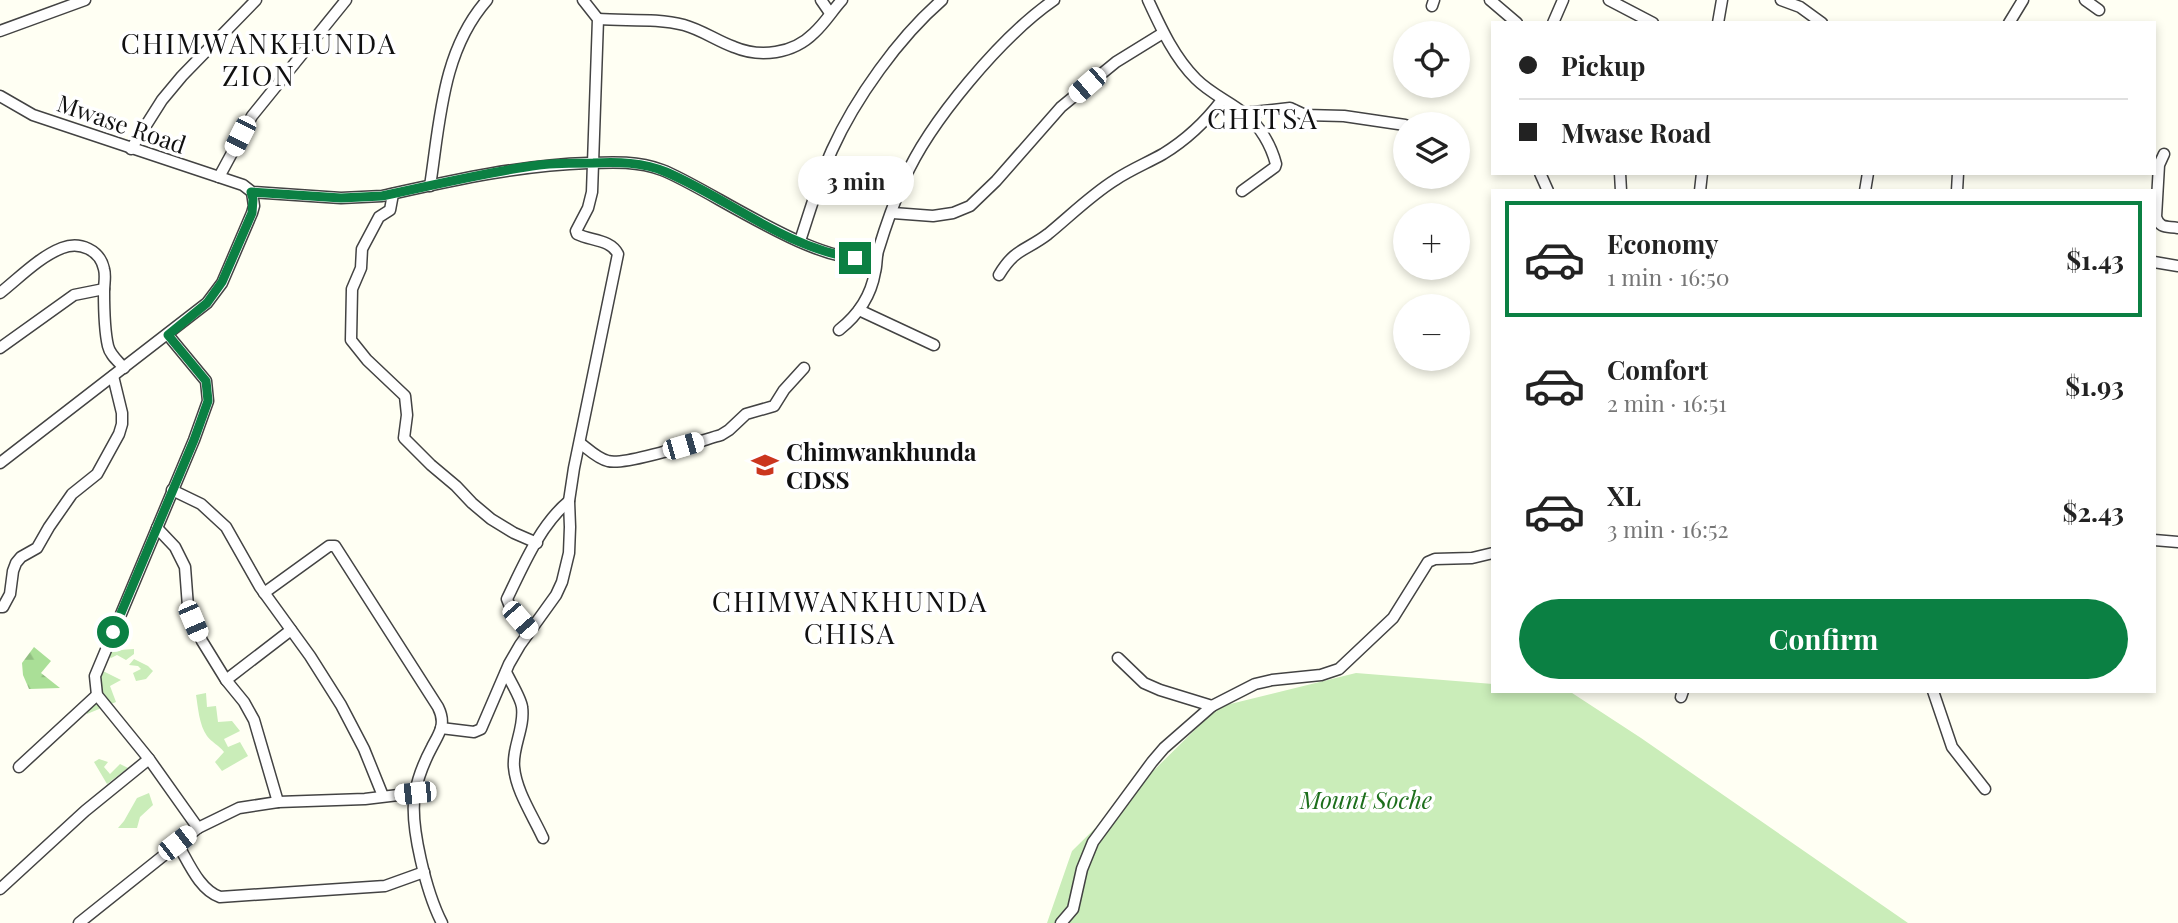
<!DOCTYPE html>
<html lang="en">
<head>
<meta charset="utf-8">
<style>
	:root { --surface:#fff; --page:#f2f2f2; --text:#222; --muted:#767676; --line:#e0e0e0; --accent:#0b8043 }
	body { margin:0; font-family:"Playfair Display",serif; background:var(--page); color:var(--text); height:100vh; display:flex; flex-direction:column; font-size:26px; white-space:nowrap }
	* { box-sizing:border-box; margin:0 }
	p { font-size:23px; color:var(--muted) }
	.icon { flex:none; width:38px; height:38px; fill:none; stroke:currentColor; stroke-width:2; stroke-linecap:round; stroke-linejoin:round }
	.map { position:relative; flex:1; overflow:hidden }
	.side { position:absolute; left:1491px; top:189px; width:665px; height:504px; display:flex; flex-direction:column; background:var(--surface); border-radius:0px; box-shadow:0 4px 10px #0003 }
	.side>* { flex:none }
	.top-card { position:absolute; left:1491px; top:21px; width:665px; height:154px; border-radius:0px; box-shadow:0 4px 10px #0003; display:grid; align-content:center; height:154px; padding:0 28px; background:var(--surface) }
	.tools { position:absolute; left:1393px; top:21px; display:grid; gap:14px }
	.tools a { display:grid; place-items:center; width:77px; height:77px; border-radius:50%; background:var(--surface); box-shadow:0 4px 10px #0003; font-size:35px }
	.end { position:absolute; width:32px; height:32px; margin:-16px; border:9px solid #0b8043; background:#fff; box-shadow:0 0 0 4px #fff }
	.from { border-radius:50% }
	.bubble { position:absolute; height:49px; border-radius:24px; background:var(--surface); box-shadow:0 4px 10px #0003; font-size:23px; font-weight:700; line-height:49px; text-align:center }
	.car { position:absolute; width:21px; height:42px; margin:-21px -10px; border-radius:9px; box-shadow:0 0 5px 2px #0007; background:linear-gradient(#fff 24%,#345 0 40%,#fff 0 76%,#345 0 86%,#fff 0) }
	.top-card b { display:flex; align-items:center; gap:24px; height:66px; font-size:26px }
	.top-card b+b { border-top:2px solid var(--line) }
	.top-card i { width:18px; height:18px; background:var(--text) }
	ul { padding:12px 0 0; list-style:none }
	li { display:flex; align-items:center; gap:21px; height:116px; margin:0 14px 10px; padding:0 14px; border:4px solid transparent; border-radius:0px }
	li div { flex:1 }
	li b { display:block; font-size:26px }
	li em { font-style:normal; font-weight:700 }
	li.active { border-color:var(--accent) }
	li>.icon { width:63px; height:63px; stroke-width:1.5 }
	.action { display:flex; gap:14px; margin-top:auto; padding:14px 28px }
	.action a { flex:1; height:80px; border-radius:42px; background:var(--accent); color:#fff; font-size:28px; font-weight:700; line-height:80px; text-align:center }
	.map>svg:first-child { display:block }
	.grass { fill:#caedb9 }
	.forest { fill:url(#forest-firs) }
	.lines { fill:none; stroke-linecap:round; stroke-linejoin:round }
	.minor-casing { stroke:#434343; stroke-width:13 }
	.minor { stroke:#fff; stroke-width:10 }
	.route { stroke:#0b8043; stroke-width:9 }
	.labels { text-anchor:middle; dominant-baseline:central; stroke-width:7; stroke-linejoin:round; paint-order:stroke }
	.street-label { font-size:24px; fill:#101010; stroke:#fff }
	.poi-label { font-size:24px; font-weight:bold; fill:#101010; stroke:#fff; text-anchor:start }
	.park-label { font-size:24px; font-style:italic; fill:#1c6e1b; stroke:#fff }
	.quarter-label { font-size:28px; letter-spacing:2px; fill:#101010; stroke:#fff }
</style>
</head>
<body>
<div class="map">
<svg width="2178" height="923" viewBox="0 0 2178 923">
	<defs>
		<pattern id="forest-firs" width="22" height="20" patternUnits="userSpaceOnUse" patternTransform="scale(1.75)"><rect width="22" height="20" fill="#aadf97"/><path d="M5 1l3.5 6h-7zM16 11l3.5 6h-7z" fill="#91be81"/></pattern>
	</defs>
	<rect width="100%" height="100%" fill="#fffff3"/>
	<!-- grass -->
	<g class="grass">
		<path d="M113,633l9,2 6,5 -8,10 14,-1v5l-8,6 -9,-5 -6,3 -8,-6z"/>
		<path d="M134,659l14,7 5,5 -7,8 -10,2 -3,-8 8,-4 -3,-3 -9,-1z"/>
		<path d="M103,671l18,9 -11,6 6,16 -29,12v-10l12,-4 -3,-26z"/>
		<path d="M1356,673l137,11v7h76l72,47 267,185h-861l25,-72 146,-144z"/>
		<path d="M206,693l1,14 9,-1 2,16 14,-1 8,10 -16,8 4,8 12,-5 8,14 -26,15 -7,-9 9,-10c-5,-7 -13,-10 -17,-16 -8,-11 -9,-29 -11,-41z"/>
		<path d="M99,759l9,3 -4,5 6,7 10,-10 8,4 -21,16 -13,-22z"/>
		<path d="M149,793l4,12 -13,12 -3,11h-19l6,-7 13,-23z"/>
	</g>
	<!-- forest -->
	<path class="forest" d="M34,647l17,14 -10,12 19,15 -31,1 -6,-14 -1,-12z"/>
	<g class="lines">
		<!-- minor casing -->
		<g class="minor-casing">
			<g id="minor">
				<path d="M821,0l9,13"/>
				<path d="M1148,0c13,28 26,57 48,79 15,15 33,22 49,35 15,12 26,31 31,50l-1,3 -33,24"/>
				<path d="M1490,0l27,23"/>
				<path d="M1609,0l44,23"/>
				<path d="M1781,0l19,7 22,16"/>
				<path d="M2085,0l14,10"/>
				<path d="M1432,6l2,-6"/>
				<path d="M598,19c28,2 59,-1 86,6 18,5 33,16 50,22 26,11 59,7 80,-14 11,-10 18,-22 28,-33"/>
				<path d="M1553,23l10,-23"/>
				<path d="M1718,23l4,-23"/>
				<path d="M2009,23l14,-23"/>
				<path d="M0,31l85,-31"/>
				<path d="M0,96l33,19 210,70 9,7 89,6 41,-2c68,-15 137,-31 206,-33 26,-1 50,-2 74,7 46,17 170,108 215,84"/>
				<path d="M1244,113l46,-5 15,7 39,1 61,9"/>
				<path d="M131,149l31,-49 20,-24 74,-76"/>
				<path d="M2164,154l-5,11 -3,52c4,12 11,9 22,11"/>
				<path d="M1540,173l8,18"/>
				<path d="M1620,173l1,18"/>
				<path d="M219,177l33,-61 94,-116"/>
				<path d="M430,186c10,-65 12,-135 57,-186"/>
				<path d="M1700,191l2,-18"/>
				<path d="M1865,191l3,-18"/>
				<path d="M1957,191l1,-18"/>
				<path d="M393,194l-3,16 -11,7 -17,32 -1,19 -9,21 -1,51 16,20 38,36 2,19 -3,23 27,27 25,21 16,17 19,16 23,14 23,10"/>
				<path d="M893,213l40,3 20,-3 17,-7 26,-25 65,-74 55,-45 47,-29"/>
				<path d="M800,241c10,-30 19,-62 32,-91 23,-51 67,-113 110,-150"/>
				<path d="M2154,262l24,4"/>
				<path d="M999,275c16,-27 27,-24 49,-41 22,-18 43,-39 67,-54 15,-10 32,-17 48,-26 23,-14 43,-33 59,-54"/>
				<path d="M0,293c19,-15 39,-36 62,-45 18,-7 38,2 42,21 2,7 0,15 0,22 0,18 0,38 4,55 2,9 10,15 16,22"/>
				<path d="M859,310l75,35"/>
				<path d="M839,330c19,-15 32,-34 36,-58 2,-7 1,-14 3,-21 7,-23 16,-49 26,-71 25,-58 98,-144 150,-180"/>
				<path d="M168,335l38,46 2,20 -14,39 -99,236 2,19 52,64 49,69 41,-20 39,-6 87,-3 50,-6"/>
				<path d="M0,348l74,-53 30,-6"/>
				<path d="M580,443c8,6 18,16 28,18 17,5 92,-20 113,-26l8,-5 17,-16 28,-8 10,-16 20,-22"/>
				<path d="M0,463l207,-160 15,-20 30,-70 2,-7 -2,-14"/>
				<path d="M172,490l29,14 25,23 34,60 50,69 31,49 23,44 19,47"/>
				<path d="M157,528l18,19 10,20 3,40 14,34 24,39 18,22 10,18 24,82"/>
				<path d="M2154,540l24,2"/>
				<path d="M264,593l65,-47h6l103,161c3,6 5,14 3,21 -2,7 -6,13 -9,19 -8,15 -14,30 -17,46 -6,32 12,101 27,130"/>
				<path d="M0,607h3l7,-13 3,-23 3,-8 5,-6 16,-9 12,-21 23,-33 25,-20 22,-40 3,-10v-11l-9,-37"/>
				<path d="M530,631l-19,-22 -4,-10c16,-33 33,-74 62,-98"/>
				<path d="M1118,658l26,25 16,7 52,16"/>
				<path d="M506,672c4,9 15,26 16,35 3,21 -10,40 -8,60 2,24 19,49 29,71"/>
				<path d="M226,680l65,-50"/>
				<path d="M1933,691l19,56 33,42"/>
				<path d="M1681,697l2,-6"/>
				<path d="M441,728l33,4 7,-3 28,-65 11,-19 36,-50 6,-13 7,-29 1,-26 -1,-26 5,-33 44,-214c-8,-15 -27,-13 -41,-20l-1,-3 12,-23 4,-16 6,-173 -15,-19"/>
				<path d="M19,767l78,-72"/>
				<path d="M177,843c11,18 22,47 43,54l165,-11 39,-14"/>
				<path d="M0,889l85,-78 64,-52"/>
				<path d="M79,923l119,-95"/>
				<path d="M1061,923l12,-14 9,-40 11,-27 59,-80 12,-14 48,-42 43,-22 17,-4 49,-5 18,-6 54,-51 35,-56 7,-3 37,-1 21,-5"/>
			</g>
		</g>
		<!-- minor -->
		<use href="#minor" class="minor"/>
	</g>
	<g class="lines">
		<!-- route -->
		<path class="route" d="M113,632l81,-192 14,-39 -2,-20 -38,-46 39,-32 15,-21 30,-69 1,-14 -2,-7 90,6 41,-2c52,-11 105,-24 157,-31 18,-2 36,-2 54,-2 25,-1 50,-1 73,9 63,27 119,76 189,86"/>
	</g>
	<!-- icons -->
	<defs>
		<g id="school-bare" transform="scale(2.1)"><path d="M0-5L7-2L0 1L-7-2ZM-4 1L0 2.5L4 1V4Q0 6-4 4Z" fill="#cb361d" stroke="#fff" stroke-width="2.5" paint-order="stroke"/></g>
	</defs>
	<g fill-rule="evenodd">
		<use href="#school-bare" x="765" y="465"/>
	</g>
	<g class="labels">
		<!-- street labels -->
		<g class="street-label">
			<text transform="translate(122 123) rotate(19)">Mwase Road</text>
		</g>
		<!-- poi labels -->
		<g class="poi-label">
			<text x="786" y="451">Chimwankhunda<tspan x="786" dy="28">CDSS</tspan></text>
		</g>
		<!-- park labels -->
		<g class="park-label">
			<text x="1366" y="799">Mount Soche</text>
		</g>
		<!-- quarter labels -->
		<g class="quarter-label">
			<text x="259" y="42">CHIMWANKHUNDA<tspan x="259" dy="32">ZION</tspan></text>
			<text x="1263" y="117">CHITSA</text>
			<text x="850" y="600">CHIMWANKHUNDA<tspan x="850" dy="32">CHISA</tspan></text>
		</g>
	</g>
</svg>
<div class="tools">
<a><svg class="icon" aria-label="locate" viewBox="0 0 24 24"><circle cx="12" cy="12" r="6"/><path d="M12 2v4M12 18v4M2 12h4M18 12h4"/></svg></a>
<a><svg class="icon" aria-label="layers" viewBox="0 0 24 24"><path d="M12 4l9 5-9 5-9-5zM3 14l9 5 9-5"/></svg></a>
<a>+</a>
<a>−</a>
</div>
<i class="end from" style="left:113px;top:632px"></i>
<i class="end" style="left:855px;top:258px"></i>
<div class="bubble" style="left:798px;top:156px;width:116px">3 min</div>
<i class="car" style="left:1087px;top:85px;rotate:229deg"></i>
<i class="car" style="left:240px;top:136px;rotate:207deg"></i>
<i class="car" style="left:683px;top:446px;rotate:74deg"></i>
<i class="car" style="left:520px;top:620px;rotate:139deg"></i>
<i class="car" style="left:193px;top:621px;rotate:157deg"></i>
<i class="car" style="left:415px;top:793px;rotate:264deg"></i>
<i class="car" style="left:177px;top:843px;rotate:52deg"></i>
<div class="top-card">
<b><i class="from"></i>Pickup</b>
<b><i></i>Mwase Road</b>
</div>
<section class="side">
<ul>
<li class="active"><svg class="icon" aria-label="car" viewBox="0 0 24 24"><path d="M5 17H2v-5l4-1 3-4h7l3 4 3 1v5h-3M9 17h6M6 11h13"/><circle cx="7" cy="17" r="2"/><circle cx="17" cy="17" r="2"/></svg><div><b>Economy</b><p>1 min · 16:50</p></div><em>$1.43</em></li>
<li><svg class="icon" aria-label="car" viewBox="0 0 24 24"><path d="M5 17H2v-5l4-1 3-4h7l3 4 3 1v5h-3M9 17h6M6 11h13"/><circle cx="7" cy="17" r="2"/><circle cx="17" cy="17" r="2"/></svg><div><b>Comfort</b><p>2 min · 16:51</p></div><em>$1.93</em></li>
<li><svg class="icon" aria-label="car" viewBox="0 0 24 24"><path d="M5 17H2v-5l4-1 3-4h7l3 4 3 1v5h-3M9 17h6M6 11h13"/><circle cx="7" cy="17" r="2"/><circle cx="17" cy="17" r="2"/></svg><div><b>XL</b><p>3 min · 16:52</p></div><em>$2.43</em></li>
</ul>
<div class="action"><a>Confirm</a></div>
</section>
</div>
</body>
</html>
